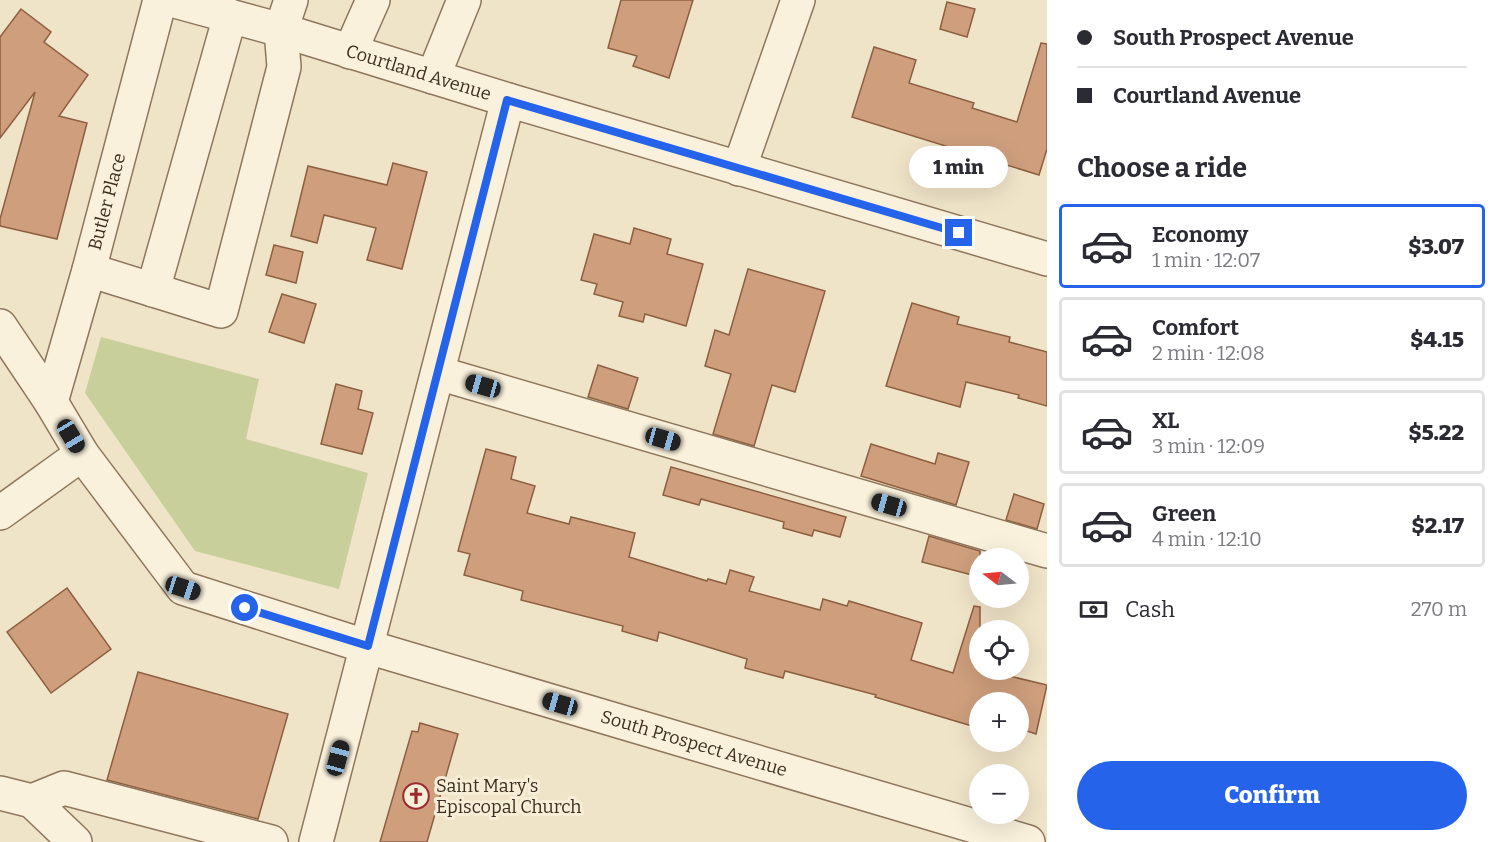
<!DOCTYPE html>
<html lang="en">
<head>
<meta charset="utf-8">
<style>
	:root { --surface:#fff; --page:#f2f2f3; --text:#2b2b33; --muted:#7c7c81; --line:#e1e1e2; --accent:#2563eb }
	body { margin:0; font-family:Bitter,serif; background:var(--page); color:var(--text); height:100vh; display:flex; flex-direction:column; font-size:22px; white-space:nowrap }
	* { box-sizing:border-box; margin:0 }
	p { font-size:20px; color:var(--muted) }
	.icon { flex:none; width:33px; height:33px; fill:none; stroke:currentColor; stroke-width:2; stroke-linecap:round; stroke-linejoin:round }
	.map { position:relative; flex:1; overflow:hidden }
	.drawer { display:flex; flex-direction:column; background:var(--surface); width:450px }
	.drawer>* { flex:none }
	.hud { display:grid; align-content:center; height:132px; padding:0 30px; background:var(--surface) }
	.needle { width:39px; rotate:286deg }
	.buttons { position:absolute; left:969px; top:548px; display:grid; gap:12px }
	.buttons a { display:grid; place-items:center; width:60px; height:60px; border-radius:50%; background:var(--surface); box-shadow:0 6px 24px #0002; font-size:30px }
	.end { position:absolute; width:27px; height:27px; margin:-14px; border:8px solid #2563eb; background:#fff; box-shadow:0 0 0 3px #fff }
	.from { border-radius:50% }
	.bubble { position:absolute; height:42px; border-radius:21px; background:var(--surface); box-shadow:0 6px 24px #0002; font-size:20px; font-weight:800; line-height:42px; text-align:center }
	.car { position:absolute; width:18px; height:36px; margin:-18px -9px; border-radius:8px; box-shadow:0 0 4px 2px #0007; background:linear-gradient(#222 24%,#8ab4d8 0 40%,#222 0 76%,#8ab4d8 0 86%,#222 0) }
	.hud b { display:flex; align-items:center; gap:21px; height:57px; font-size:22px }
	.hud b+b { border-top:2px solid var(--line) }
	.hud i { width:15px; height:15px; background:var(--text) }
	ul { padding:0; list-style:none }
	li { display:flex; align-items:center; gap:18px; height:84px; margin:0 12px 9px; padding:0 18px; border:3px solid var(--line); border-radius:6px }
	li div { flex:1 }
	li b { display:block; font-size:22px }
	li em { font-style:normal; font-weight:800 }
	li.selected { border-color:var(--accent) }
	li>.icon { width:54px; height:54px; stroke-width:1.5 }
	h2 { padding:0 30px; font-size:27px; line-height:72px }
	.pay { display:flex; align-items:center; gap:15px; height:66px; padding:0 30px; font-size:22px }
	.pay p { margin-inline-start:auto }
	.action { display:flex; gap:12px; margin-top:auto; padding:12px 30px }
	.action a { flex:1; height:69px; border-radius:36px; background:var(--accent); color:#fff; font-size:24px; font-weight:800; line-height:69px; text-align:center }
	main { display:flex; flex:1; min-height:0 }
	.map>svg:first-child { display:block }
	.green { fill:#c9cf9b }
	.building { fill:#cf9f7d; stroke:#8d5f41; stroke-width:1.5 }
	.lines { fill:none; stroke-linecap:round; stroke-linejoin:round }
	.minor-casing { stroke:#8d765c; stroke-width:36 }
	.minor { stroke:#faf1dc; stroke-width:33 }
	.route { stroke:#2563eb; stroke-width:8 }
	.labels { text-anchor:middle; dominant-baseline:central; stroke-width:6; stroke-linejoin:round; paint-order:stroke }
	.street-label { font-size:18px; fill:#3d2e20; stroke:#f7eed8 }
	.poi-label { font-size:18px; fill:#3d2e20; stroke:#f7eed8; text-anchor:start }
</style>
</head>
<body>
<main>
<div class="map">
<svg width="1047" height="842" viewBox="0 0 1047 842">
	<rect width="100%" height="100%" fill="#f0e4c8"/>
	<!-- green -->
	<path class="green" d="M101,337l158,42 -13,60 122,34 -29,116 -144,-38 -110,-158z"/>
	<!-- building -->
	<g class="building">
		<path d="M621,0h72l-24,78 -36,-12 4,-10 -29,-8z"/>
		<path d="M947,2l28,7 -8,28 -27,-8z"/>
		<path d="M21,9l30,23 -7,10 44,33 -29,41 28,7 -30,116 -57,-13v-7l35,-127 -35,46v-101z"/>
		<path d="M1041,43l6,1v105l-8,26 -187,-58 22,-70 42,13 -7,23 65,20 -2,5 45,14z"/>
		<path d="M393,163l34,9 -25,97 -35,-9 9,-32 -52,-13 -7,28 -26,-7 17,-70 79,19z"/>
		<path d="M634,228l37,11 -4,15 36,10 -17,62 -41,-12 -2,8 -24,-6 4,-14 -29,-8 3,-10 -16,-4 13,-46 36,10z"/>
		<path d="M274,245l29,7 -7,31 -30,-8z"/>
		<path d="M748,269l77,22 -30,101 -23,-7 -18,61 -41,-12 18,-60 -26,-8 10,-36 14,5z"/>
		<path d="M282,294l34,10 -12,39 -35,-11z"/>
		<path d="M912,303l47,14 -2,7 53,13 -1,5 38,10v54l-29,-8 1,-3 -53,-13 -6,25 -74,-21z"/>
		<path d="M598,365l40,13 -10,31 -40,-12z"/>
		<path d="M336,384l26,7 -4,18 15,4 -11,41 -41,-10z"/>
		<path d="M871,444l64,20 3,-11 31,9 -13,43 -95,-29z"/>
		<path d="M486,449l30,8 -5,22 24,7 -8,27 42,11 2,-7 64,16 -6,24 78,24 1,-2 18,5 4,-14 24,7 -5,14 71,19 3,-11 24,7 2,-5 73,22 -11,37 42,13 21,-67 6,1v62h26l-1,6 42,10 -11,49 -18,-6v-26h-38v14l-5,-1 -3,11 -97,-29 1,-2 -91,-24 -2,7 -38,-10 2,-9 -88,-27 -2,9 -35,-10 1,-5 -102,-26 2,-9 -59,-16 6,-21 -12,-3z"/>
		<path d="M671,467l175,50 -6,20 -26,-7 -2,6 -29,-8 1,-6 -83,-23 -2,6 -36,-10z"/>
		<path d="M1014,494l30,10 -7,25 -31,-9z"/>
		<path d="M929,536l51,15v26l-58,-15z"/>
		<path d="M67,588l44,61 -60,44 -44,-61z"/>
		<path d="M138,672l150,42 -30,105 -151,-39z"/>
		<path d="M420,723l38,11 -31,108h-47l32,-111 6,1z"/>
	</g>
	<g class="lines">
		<!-- minor casing -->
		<g class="minor-casing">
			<g id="minor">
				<path id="s1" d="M171,0l110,30 227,70 539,159"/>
				<path d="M350,52l23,-52"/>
				<path d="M433,77l31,-77"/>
				<path d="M739,169l59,-169"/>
				<path d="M89,270l132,41 63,-244 -3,-37 10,-30"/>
				<path d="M153,290l77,-274"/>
				<path id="s2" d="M0,326l51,76 31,52 101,134 185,59 660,195"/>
				<path d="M438,373l609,178"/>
				<path id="s3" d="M51,402l38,-132 71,-270"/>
				<path d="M0,513l82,-59"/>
				<path d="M0,793l32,8 43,41"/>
				<path d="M32,801l32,-13 207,54"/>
				<path d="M316,842l192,-742"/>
			</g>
		</g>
		<!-- minor -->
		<use href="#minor" class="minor"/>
	</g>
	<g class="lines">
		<!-- route -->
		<path class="route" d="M245,608l123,38 139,-546 452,133"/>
	</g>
	<!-- icons -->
	<defs>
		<g id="church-ring" transform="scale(1.35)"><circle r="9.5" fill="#f7eed8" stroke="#9e2a2b" stroke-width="1.5"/><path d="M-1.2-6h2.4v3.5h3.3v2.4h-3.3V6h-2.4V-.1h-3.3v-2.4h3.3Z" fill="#9e2a2b"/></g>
	</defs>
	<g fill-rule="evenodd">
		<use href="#church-ring" x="416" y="796"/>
	</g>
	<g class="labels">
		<!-- street labels -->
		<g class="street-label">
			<text stroke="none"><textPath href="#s1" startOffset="258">Courtland Avenue</textPath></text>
			<text stroke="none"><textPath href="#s3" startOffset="208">Butler Place</textPath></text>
			<text stroke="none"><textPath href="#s2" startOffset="854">South Prospect Avenue</textPath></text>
		</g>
		<!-- poi labels -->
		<g class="poi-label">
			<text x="436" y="786">Saint Mary's<tspan x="436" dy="21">Episcopal Church</tspan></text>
		</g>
	</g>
</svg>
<div class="buttons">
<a><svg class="needle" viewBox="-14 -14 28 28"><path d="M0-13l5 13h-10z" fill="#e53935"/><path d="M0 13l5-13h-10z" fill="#7c7c81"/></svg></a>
<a><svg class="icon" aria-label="locate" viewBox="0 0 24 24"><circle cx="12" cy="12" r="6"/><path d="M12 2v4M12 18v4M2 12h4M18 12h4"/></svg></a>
<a>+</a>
<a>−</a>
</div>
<i class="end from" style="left:245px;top:608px"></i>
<i class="end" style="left:959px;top:233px"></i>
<div class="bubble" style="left:909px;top:146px;width:99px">1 min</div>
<i class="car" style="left:483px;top:386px;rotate:286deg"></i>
<i class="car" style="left:71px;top:436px;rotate:149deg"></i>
<i class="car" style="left:663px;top:439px;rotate:106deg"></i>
<i class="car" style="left:889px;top:505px;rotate:286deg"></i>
<i class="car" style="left:183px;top:588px;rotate:108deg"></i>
<i class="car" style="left:560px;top:704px;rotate:286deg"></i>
<i class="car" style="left:338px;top:758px;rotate:15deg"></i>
</div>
<section class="drawer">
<div class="hud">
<b><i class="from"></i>South Prospect Avenue</b>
<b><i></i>Courtland Avenue</b>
</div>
<h2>Choose a ride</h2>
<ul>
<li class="selected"><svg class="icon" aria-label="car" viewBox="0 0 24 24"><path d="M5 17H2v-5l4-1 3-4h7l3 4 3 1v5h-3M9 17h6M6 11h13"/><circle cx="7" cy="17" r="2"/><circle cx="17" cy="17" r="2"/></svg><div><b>Economy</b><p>1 min · 12:07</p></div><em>$3.07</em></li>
<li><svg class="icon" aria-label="car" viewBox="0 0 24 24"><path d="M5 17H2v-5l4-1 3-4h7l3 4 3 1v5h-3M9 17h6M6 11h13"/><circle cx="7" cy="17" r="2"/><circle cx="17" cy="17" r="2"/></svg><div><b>Comfort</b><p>2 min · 12:08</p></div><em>$4.15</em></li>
<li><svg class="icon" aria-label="car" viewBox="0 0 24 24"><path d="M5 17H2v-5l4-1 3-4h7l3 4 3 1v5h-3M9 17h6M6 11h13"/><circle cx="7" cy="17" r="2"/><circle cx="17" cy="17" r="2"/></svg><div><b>XL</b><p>3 min · 12:09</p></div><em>$5.22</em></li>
<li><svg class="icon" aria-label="car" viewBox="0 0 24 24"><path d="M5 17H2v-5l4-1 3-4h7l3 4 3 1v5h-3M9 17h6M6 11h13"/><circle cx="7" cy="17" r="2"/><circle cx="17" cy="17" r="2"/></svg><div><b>Green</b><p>4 min · 12:10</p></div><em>$2.17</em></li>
</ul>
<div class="pay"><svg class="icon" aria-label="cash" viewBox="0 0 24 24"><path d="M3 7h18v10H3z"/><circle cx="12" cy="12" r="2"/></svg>Cash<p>270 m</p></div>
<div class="action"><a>Confirm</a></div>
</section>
</main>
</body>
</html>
